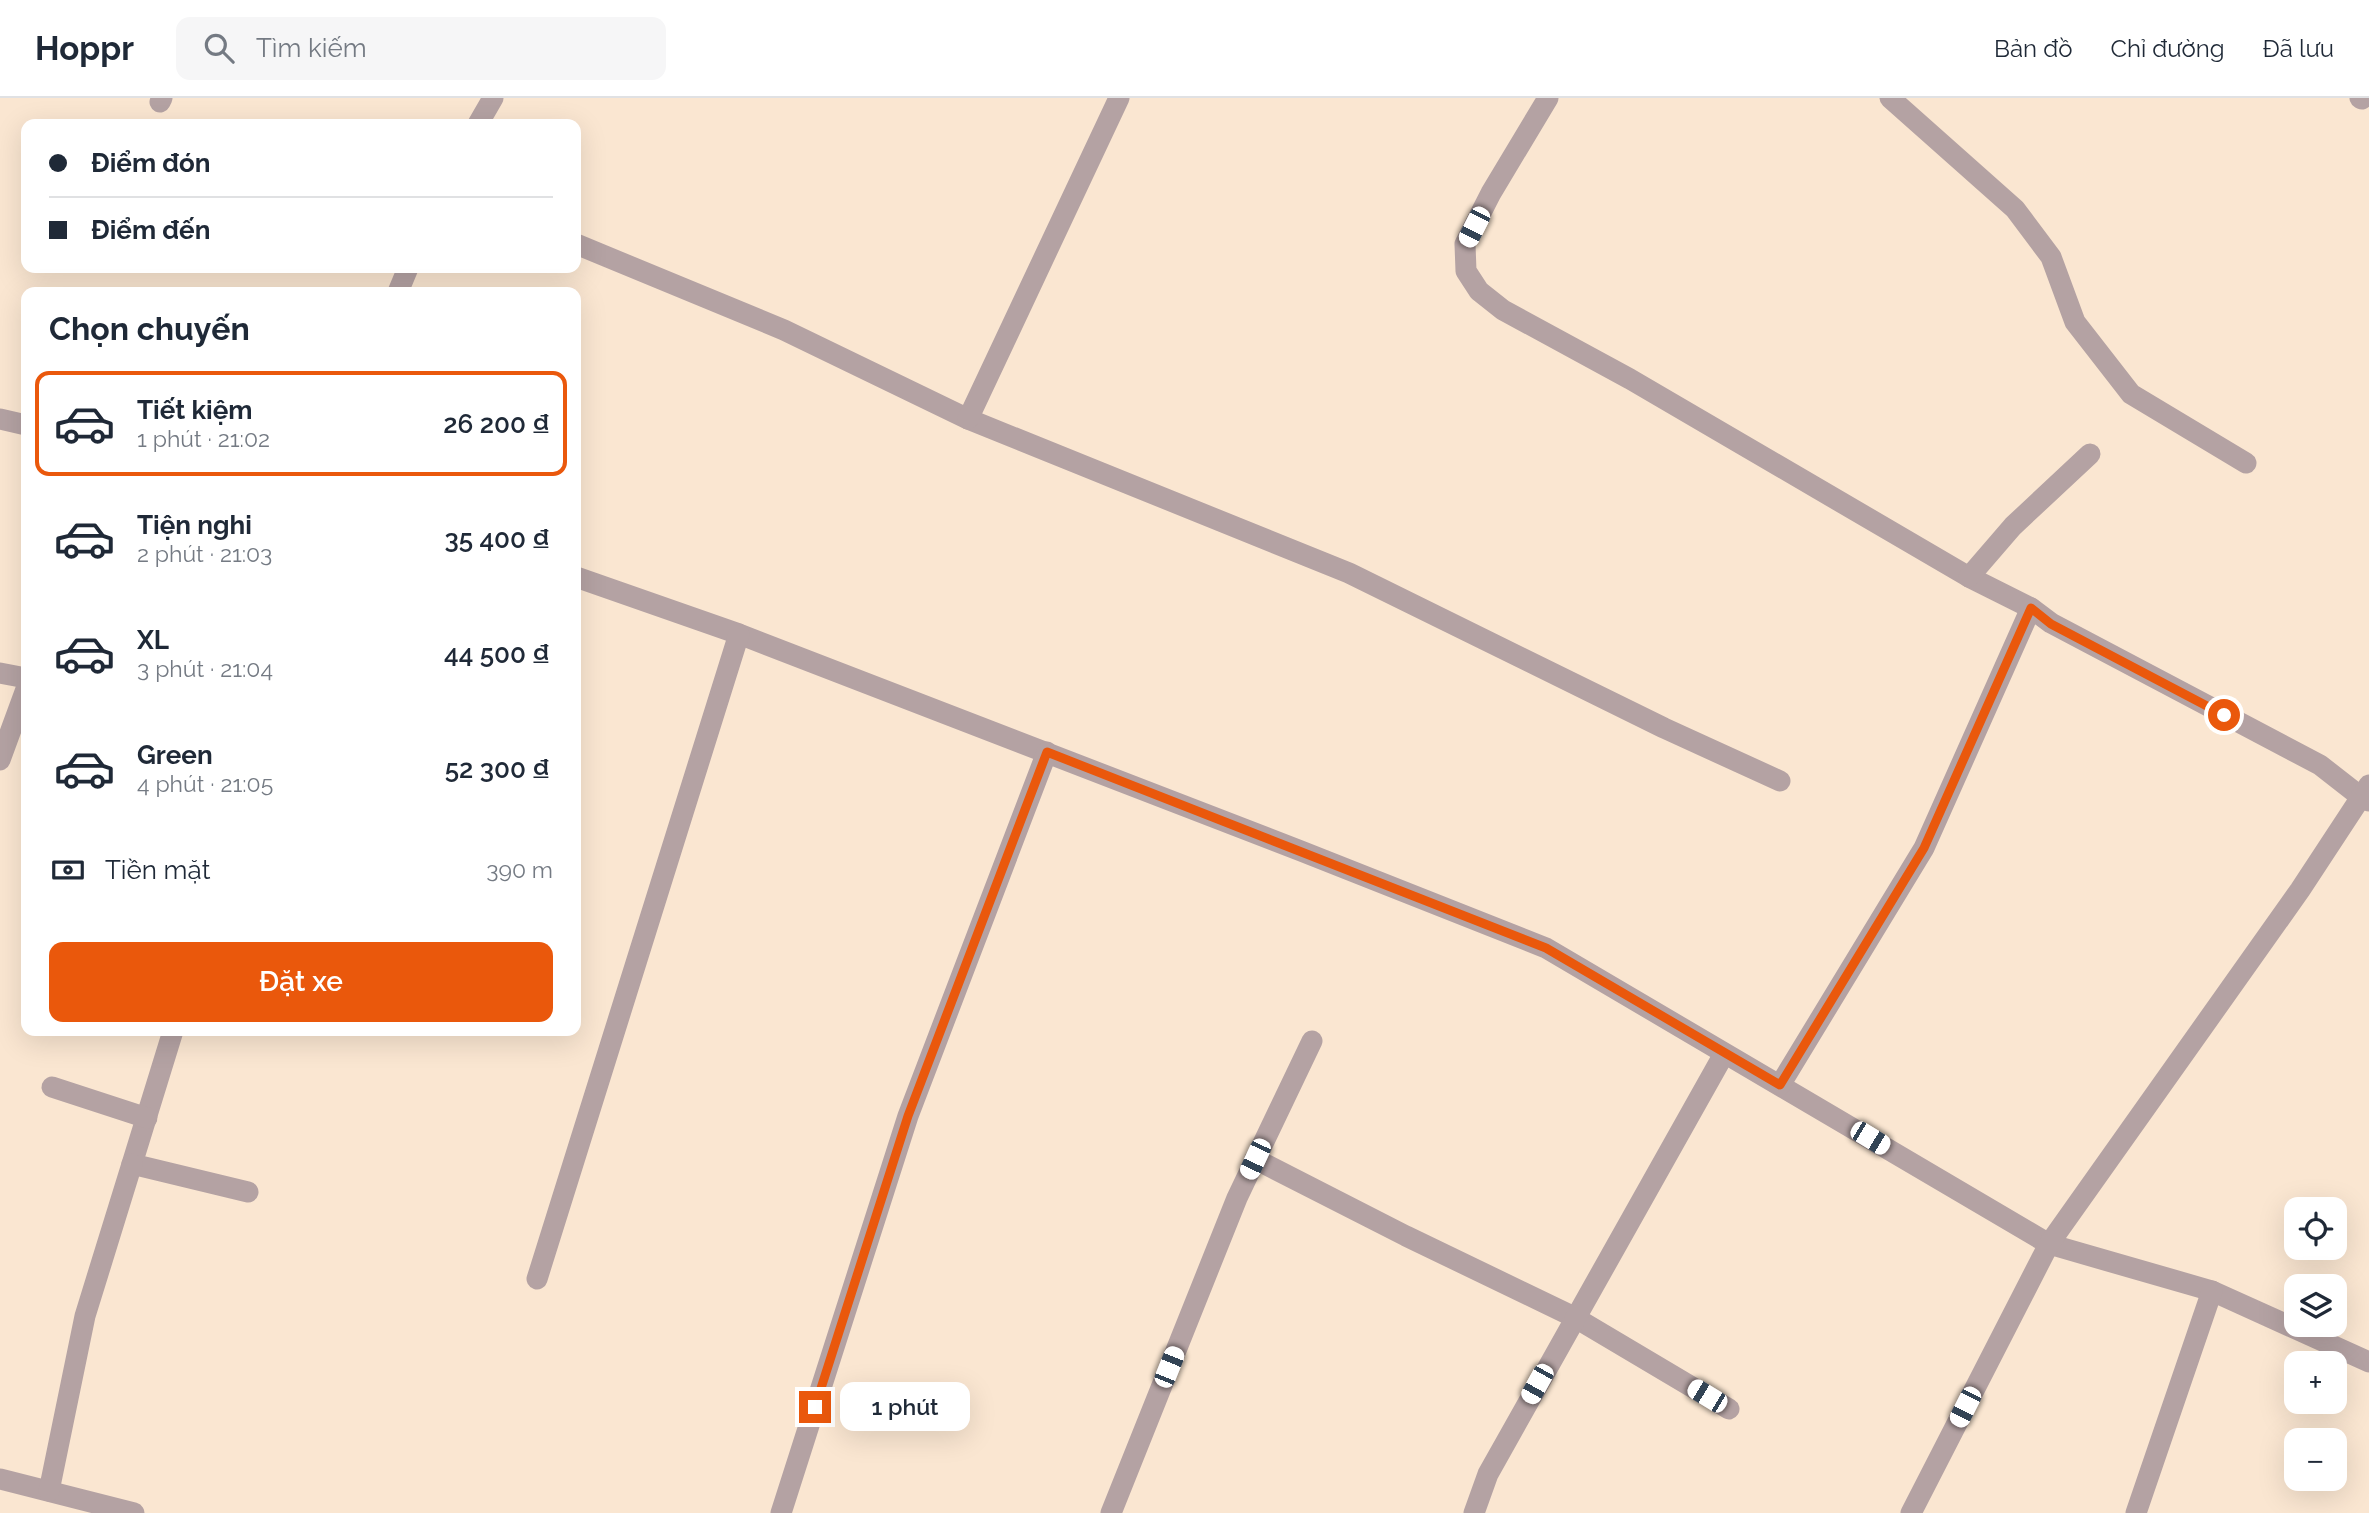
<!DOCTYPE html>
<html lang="vi">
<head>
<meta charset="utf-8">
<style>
	:root { --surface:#fff; --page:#f6f6f7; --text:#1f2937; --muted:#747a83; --line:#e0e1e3; --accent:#ea580c }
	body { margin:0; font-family:Raleway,sans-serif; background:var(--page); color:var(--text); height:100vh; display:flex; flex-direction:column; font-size:26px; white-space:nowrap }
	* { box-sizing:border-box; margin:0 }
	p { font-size:23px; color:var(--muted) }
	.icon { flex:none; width:38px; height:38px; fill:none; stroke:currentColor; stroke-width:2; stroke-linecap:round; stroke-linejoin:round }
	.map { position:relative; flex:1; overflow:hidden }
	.side { position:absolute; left:21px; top:189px; width:560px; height:749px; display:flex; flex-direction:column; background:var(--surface); border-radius:14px; box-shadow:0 7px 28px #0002 }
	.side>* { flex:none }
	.banner { position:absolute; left:21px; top:21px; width:560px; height:154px; border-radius:14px; box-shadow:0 7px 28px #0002; display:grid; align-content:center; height:154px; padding:0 28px; background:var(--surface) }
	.tools { position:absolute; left:2284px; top:1099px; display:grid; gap:14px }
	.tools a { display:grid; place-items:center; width:63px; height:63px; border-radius:14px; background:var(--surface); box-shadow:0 7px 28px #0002; font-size:35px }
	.end { position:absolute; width:32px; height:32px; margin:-16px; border:9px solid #ea580c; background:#fff; box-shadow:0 0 0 4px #fff }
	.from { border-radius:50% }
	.bubble { position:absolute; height:49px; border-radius:14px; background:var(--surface); box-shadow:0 7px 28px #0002; font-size:23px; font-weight:600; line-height:49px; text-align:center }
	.car { position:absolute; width:21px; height:42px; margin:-21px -10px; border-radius:9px; box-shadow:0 0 5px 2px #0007; background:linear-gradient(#fff 24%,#345 0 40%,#fff 0 76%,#345 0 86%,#fff 0) }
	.banner b { display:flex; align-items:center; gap:24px; height:66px; font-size:26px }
	.banner b+b { border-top:2px solid var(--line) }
	.banner i { width:18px; height:18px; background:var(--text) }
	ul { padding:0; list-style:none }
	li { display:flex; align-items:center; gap:21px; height:105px; margin:0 14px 10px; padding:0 14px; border:4px solid transparent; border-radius:14px }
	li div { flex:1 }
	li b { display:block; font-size:26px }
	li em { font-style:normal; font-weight:600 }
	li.on { border-color:var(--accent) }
	li>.icon { width:63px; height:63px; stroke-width:1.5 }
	h2 { padding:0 28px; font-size:32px; line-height:84px }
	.pay { display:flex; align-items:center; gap:18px; height:77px; padding:0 28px; font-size:26px }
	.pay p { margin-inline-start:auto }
	.primary-button { display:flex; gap:14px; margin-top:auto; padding:14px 28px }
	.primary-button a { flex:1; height:80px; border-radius:14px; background:var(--accent); color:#fff; font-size:28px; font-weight:600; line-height:80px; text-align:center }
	header { display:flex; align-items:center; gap:42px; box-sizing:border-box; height:98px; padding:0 35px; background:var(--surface); border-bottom:2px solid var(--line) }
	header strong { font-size:33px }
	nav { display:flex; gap:38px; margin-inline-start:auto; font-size:24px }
	.search { width:490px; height:63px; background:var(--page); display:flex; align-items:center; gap:18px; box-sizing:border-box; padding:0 24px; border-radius:14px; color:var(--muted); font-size:26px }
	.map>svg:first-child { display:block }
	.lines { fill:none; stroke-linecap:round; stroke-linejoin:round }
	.street { stroke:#b4a2a3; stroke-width:21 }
	.route { stroke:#ea580c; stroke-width:9 }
</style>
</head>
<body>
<header>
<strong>Hoppr</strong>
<div class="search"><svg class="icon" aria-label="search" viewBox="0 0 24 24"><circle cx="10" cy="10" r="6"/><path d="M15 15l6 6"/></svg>Tìm kiếm</div>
<nav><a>Bản đồ</a><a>Chỉ đường</a><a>Đã lưu</a></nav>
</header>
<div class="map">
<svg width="2369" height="1415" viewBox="0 0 2369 1415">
	<rect width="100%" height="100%" fill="#fae6d1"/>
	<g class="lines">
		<!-- street -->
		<g class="street">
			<path d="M1548,0l-57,95 -26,51 1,27 13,20 24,19 127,69 339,198 62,31 20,15 269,142 41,32 8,4"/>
			<path d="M1890,0l125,111 36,48 24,65 56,72 115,69"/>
			<path d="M2360,0l2,1"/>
			<path d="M160,4l2,-4"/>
			<path d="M478,26l15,-26"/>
			<path d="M576,146l208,86 184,89 381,154 315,155 116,53"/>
			<path d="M398,194l10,-24"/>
			<path d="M0,321l26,6"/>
			<path d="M968,321l151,-321"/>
			<path d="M576,479l163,57 562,217 245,97 503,296 163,47 157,71"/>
			<path d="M1969,479l44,-51 77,-72"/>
			<path d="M0,575l26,5"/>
			<path d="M0,662l26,-71"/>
			<path d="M173,933l-41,133 116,28"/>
			<path d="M1780,987l144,-237 107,-240"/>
			<path d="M52,989l95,31"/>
			<path d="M1255,1061l151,77 168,81 155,92"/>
			<path d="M537,1181l202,-645"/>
			<path d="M0,1381l134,34"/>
			<path d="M49,1393l36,-175 47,-152"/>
			<path d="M781,1415l127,-397 139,-364"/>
			<path d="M1111,1415l126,-315 75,-157"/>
			<path d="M1474,1415l14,-39 236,-420"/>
			<path d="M1911,1415l138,-269 251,-354 69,-105"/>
			<path d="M2136,1415l76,-222"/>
		</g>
	</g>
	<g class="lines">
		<!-- route -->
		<path class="route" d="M815,1309l93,-291 139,-364 499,196 234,137 144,-237 107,-240 20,16 173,91"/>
	</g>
</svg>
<div class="tools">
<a><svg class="icon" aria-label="locate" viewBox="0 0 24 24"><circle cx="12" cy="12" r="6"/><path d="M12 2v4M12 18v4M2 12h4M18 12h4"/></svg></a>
<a><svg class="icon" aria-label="layers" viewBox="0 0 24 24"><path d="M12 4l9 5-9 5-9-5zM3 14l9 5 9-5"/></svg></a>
<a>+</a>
<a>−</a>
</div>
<i class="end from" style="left:2224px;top:617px"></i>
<i class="end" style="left:815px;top:1309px"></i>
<div class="bubble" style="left:840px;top:1284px;width:130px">1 phút</div>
<i class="car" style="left:1474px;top:129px;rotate:207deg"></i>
<i class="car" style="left:1870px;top:1040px;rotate:121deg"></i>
<i class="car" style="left:1255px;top:1061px;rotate:205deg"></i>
<i class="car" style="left:1169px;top:1269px;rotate:22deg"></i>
<i class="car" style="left:1537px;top:1286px;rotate:209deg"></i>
<i class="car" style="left:1707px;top:1298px;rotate:301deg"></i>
<i class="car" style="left:1965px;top:1309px;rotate:207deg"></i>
<div class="banner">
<b><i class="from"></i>Điểm đón</b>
<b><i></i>Điểm đến</b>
</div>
<section class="side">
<h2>Chọn chuyến</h2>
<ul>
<li class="on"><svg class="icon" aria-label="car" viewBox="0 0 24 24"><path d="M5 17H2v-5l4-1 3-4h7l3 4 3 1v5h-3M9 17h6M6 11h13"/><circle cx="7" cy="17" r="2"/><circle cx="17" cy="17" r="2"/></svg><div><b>Tiết kiệm</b><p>1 phút · 21:02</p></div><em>26 200 ₫</em></li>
<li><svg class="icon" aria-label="car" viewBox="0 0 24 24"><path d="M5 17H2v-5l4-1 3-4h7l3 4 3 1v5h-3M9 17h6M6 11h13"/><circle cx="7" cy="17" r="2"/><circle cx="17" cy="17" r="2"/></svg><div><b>Tiện nghi</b><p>2 phút · 21:03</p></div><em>35 400 ₫</em></li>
<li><svg class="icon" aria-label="car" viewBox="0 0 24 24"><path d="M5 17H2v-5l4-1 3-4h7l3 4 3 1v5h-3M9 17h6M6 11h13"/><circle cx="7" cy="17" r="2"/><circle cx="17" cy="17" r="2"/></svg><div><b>XL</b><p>3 phút · 21:04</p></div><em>44 500 ₫</em></li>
<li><svg class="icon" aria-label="car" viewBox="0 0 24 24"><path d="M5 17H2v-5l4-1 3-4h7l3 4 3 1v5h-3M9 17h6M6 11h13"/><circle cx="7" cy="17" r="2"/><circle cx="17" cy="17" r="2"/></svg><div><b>Green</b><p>4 phút · 21:05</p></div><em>52 300 ₫</em></li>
</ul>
<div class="pay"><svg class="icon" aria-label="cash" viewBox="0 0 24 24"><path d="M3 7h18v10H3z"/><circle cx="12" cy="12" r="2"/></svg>Tiền mặt<p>390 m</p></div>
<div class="primary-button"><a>Đặt xe</a></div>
</section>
</div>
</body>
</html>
